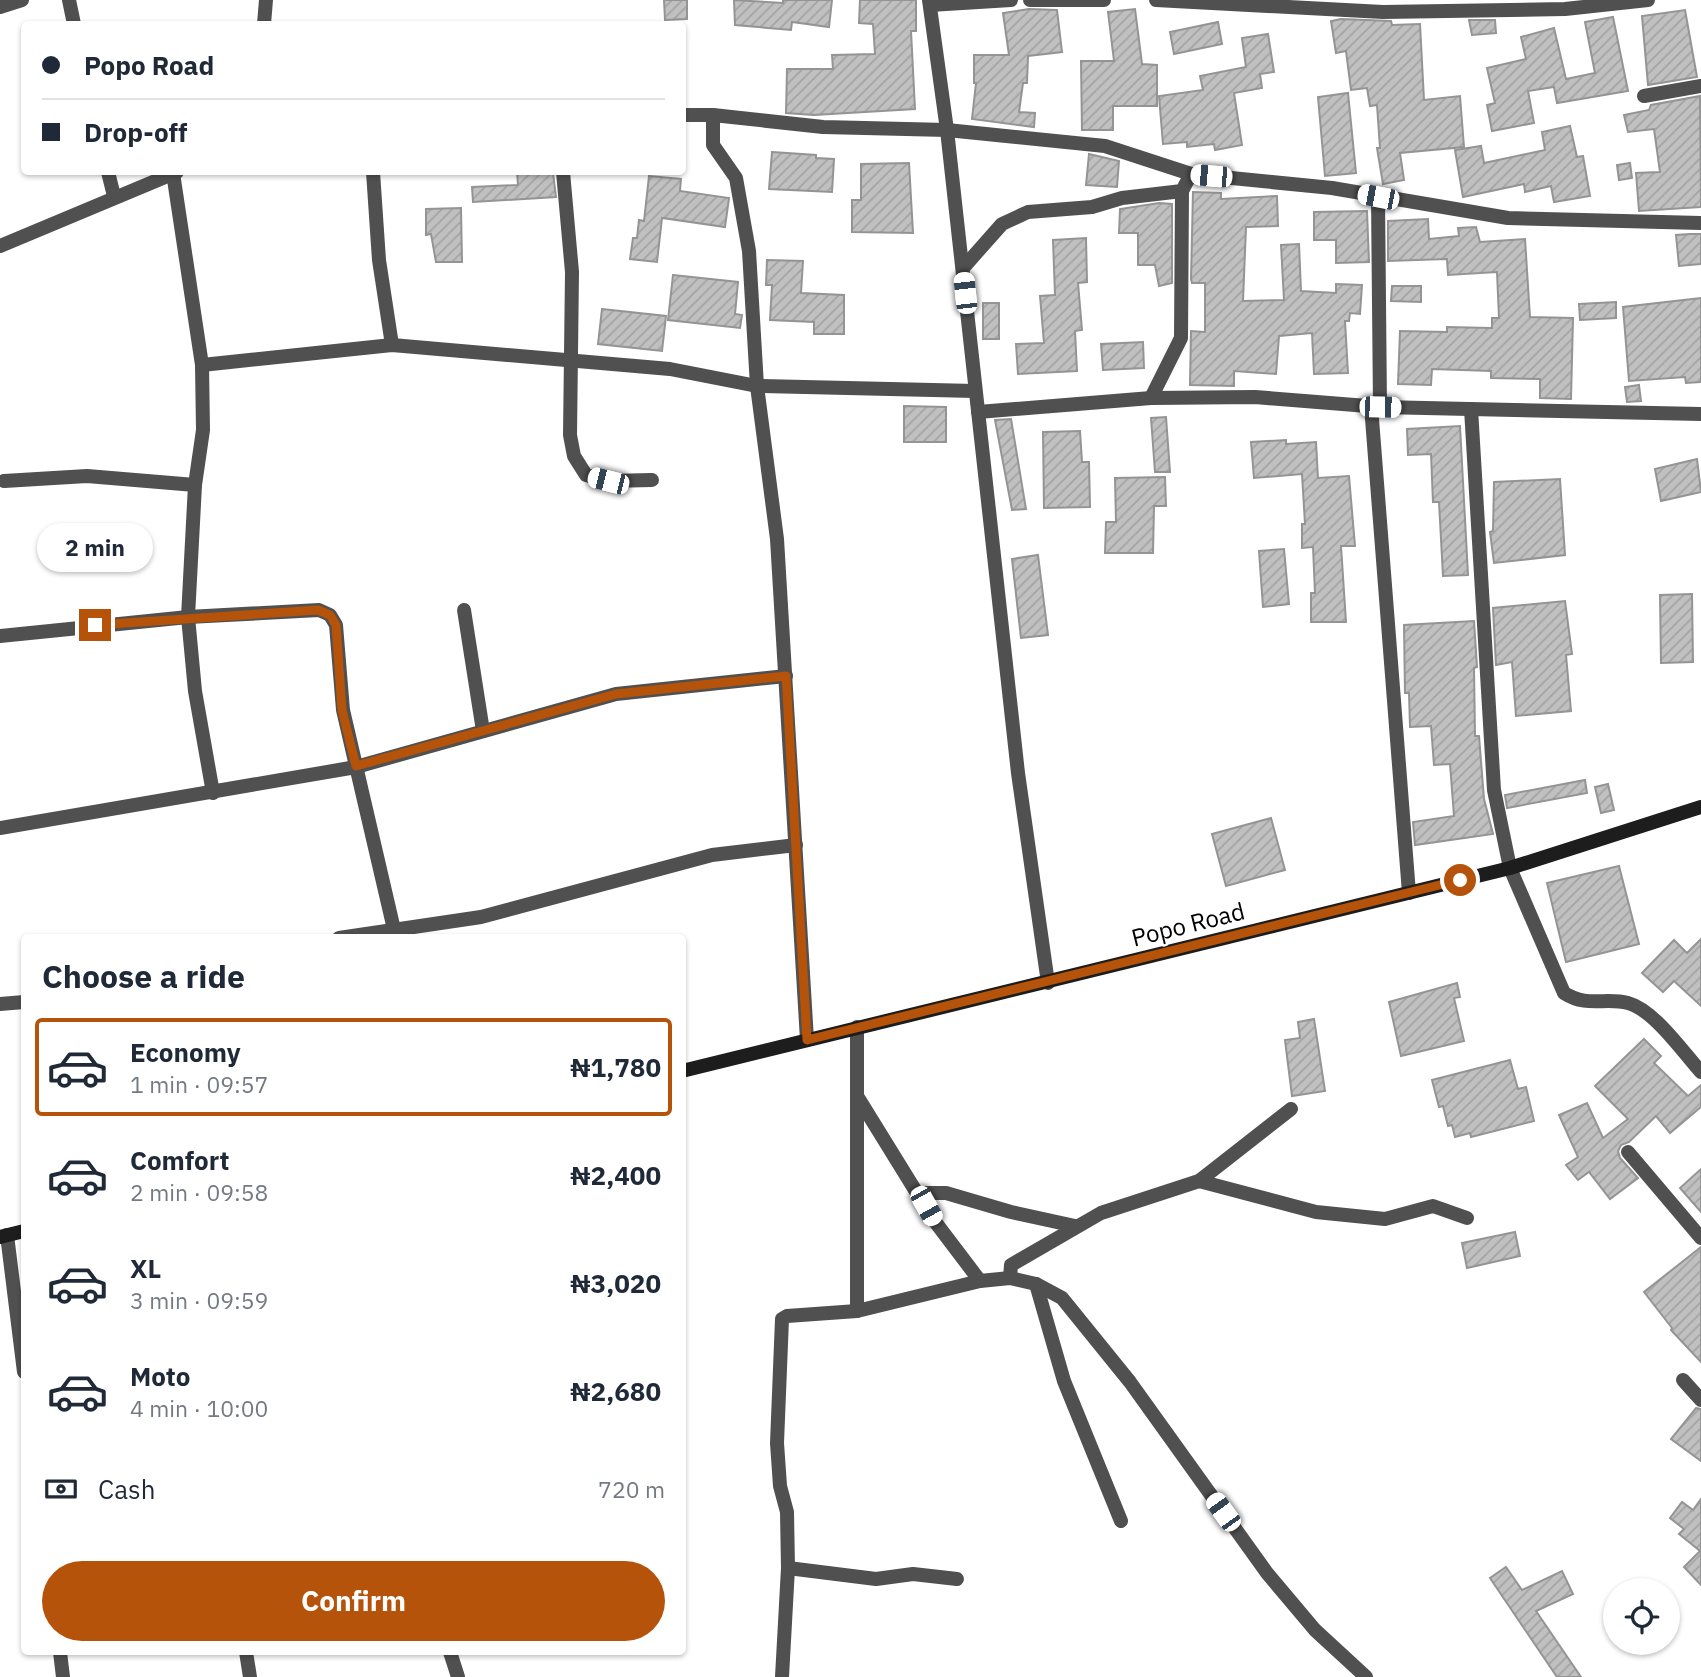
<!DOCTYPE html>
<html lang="en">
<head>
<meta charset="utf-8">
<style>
	:root { --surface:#fff; --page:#f6f6f7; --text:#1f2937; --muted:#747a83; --line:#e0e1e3; --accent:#b45309 }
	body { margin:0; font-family:"IBM Plex Sans",sans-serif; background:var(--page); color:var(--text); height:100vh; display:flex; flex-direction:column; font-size:26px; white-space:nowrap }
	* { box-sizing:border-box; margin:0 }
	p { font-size:23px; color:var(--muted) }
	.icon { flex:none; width:38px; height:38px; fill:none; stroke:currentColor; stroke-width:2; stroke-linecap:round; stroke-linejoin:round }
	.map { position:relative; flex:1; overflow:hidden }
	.sheet { position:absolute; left:21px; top:934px; width:665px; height:721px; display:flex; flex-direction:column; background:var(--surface); border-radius:7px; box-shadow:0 2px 5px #0004 }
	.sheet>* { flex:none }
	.hud { position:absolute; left:21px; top:21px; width:665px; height:154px; border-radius:7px; box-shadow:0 2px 5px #0004; display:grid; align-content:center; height:154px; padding:0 21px; background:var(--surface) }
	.buttons { position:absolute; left:1603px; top:1578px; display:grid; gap:14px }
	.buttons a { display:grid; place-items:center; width:77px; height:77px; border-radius:50%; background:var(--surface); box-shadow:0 2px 5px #0004; font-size:35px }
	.end { position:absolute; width:32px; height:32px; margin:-16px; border:9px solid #b45309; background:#fff; box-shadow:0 0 0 4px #fff }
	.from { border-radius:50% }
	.bubble { position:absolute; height:49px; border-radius:24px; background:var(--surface); box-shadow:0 2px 5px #0004; font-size:23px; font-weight:700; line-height:49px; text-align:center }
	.car { position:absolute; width:21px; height:42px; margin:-21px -10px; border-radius:9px; box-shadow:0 0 5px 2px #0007; background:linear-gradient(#fff 24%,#345 0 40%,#fff 0 76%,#345 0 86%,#fff 0) }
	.hud b { display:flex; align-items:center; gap:24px; height:66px; font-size:26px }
	.hud b+b { border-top:2px solid var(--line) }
	.hud i { width:18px; height:18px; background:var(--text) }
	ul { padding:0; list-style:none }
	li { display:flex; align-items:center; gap:21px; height:98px; margin:0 14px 10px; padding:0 7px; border:4px solid transparent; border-radius:7px }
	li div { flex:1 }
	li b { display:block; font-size:26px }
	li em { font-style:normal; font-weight:700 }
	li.on { border-color:var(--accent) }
	li>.icon { width:63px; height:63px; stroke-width:1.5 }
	h2 { padding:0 21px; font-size:32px; line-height:84px }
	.pay { display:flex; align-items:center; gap:18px; height:77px; padding:0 21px; font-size:26px }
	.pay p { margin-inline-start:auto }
	.button { display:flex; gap:14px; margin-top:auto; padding:14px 21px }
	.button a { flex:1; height:80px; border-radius:42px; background:var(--accent); color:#fff; font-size:28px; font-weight:700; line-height:80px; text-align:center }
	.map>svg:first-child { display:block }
	.building { fill:url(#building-hatch); stroke:#949494; stroke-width:2 }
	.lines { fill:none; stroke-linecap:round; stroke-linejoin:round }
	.minor { stroke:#505050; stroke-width:14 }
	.secondary { stroke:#1d1d1d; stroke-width:14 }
	.route { stroke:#b45309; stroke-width:9 }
	.labels { text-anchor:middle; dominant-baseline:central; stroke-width:5; stroke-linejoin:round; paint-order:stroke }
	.street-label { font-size:24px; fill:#000; stroke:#fff }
</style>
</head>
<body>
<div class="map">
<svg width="1701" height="1677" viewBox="0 0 1701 1677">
	<defs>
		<pattern id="building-hatch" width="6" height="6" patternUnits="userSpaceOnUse" patternTransform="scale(1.75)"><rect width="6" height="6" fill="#c0c0c0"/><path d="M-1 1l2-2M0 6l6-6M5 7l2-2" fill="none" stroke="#a3a3a3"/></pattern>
	</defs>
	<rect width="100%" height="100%" fill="#fff"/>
	<!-- building -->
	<g class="building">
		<path d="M664,0h23v19l-22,1z"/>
		<path d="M734,0l49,3v-3h49l-3,27 -37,-5 -1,8 -56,-5z"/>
		<path d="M860,0h56v31h-5l4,78 -101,6 -28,-2 1,-44h46l-1,-14 43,-1 -2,-30 -14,-1z"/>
		<path d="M1029,9l28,1 5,42 -34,4 -1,27h-4l-4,29 16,1 -1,14 -62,-8 4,-36h-2v-28h35l-6,-42z"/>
		<path d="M1135,9l7,55 15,1v41h-44v24h-31l-1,-69h33l-6,-49z"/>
		<path d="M1685,10l12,67 -49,8 -6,-69z"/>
		<path d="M1613,17l15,74 -71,12 -3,-16 -26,4 6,32 -42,8 -5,-26 8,-2 -8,-35 39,-9 -5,-22 33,-9 12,51 29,-6 -10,-51z"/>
		<path d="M1341,19l50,2 1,4 28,-1 4,76 36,-4 4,51 -64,6 4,27 -21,4 -6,-36h3l-3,-43 -7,1 -3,-18 -16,2 -5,-39 -10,2 -5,-32z"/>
		<path d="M1469,20h26l1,13 -24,2z"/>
		<path d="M1218,22l4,22 -48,10 -4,-22z"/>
		<path d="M1268,34l6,38 -14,2 2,14 -28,5 8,52 -27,5 -1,-6 -27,3v-5l-24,2 -4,-48 44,-6 -3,-14 46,-9 -4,-29z"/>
		<path d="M1348,93l8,80 -31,3 -7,-79z"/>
		<path d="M1700,96l1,111 -62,4 -3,-38 24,-1 -6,-43 -26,3 -4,-17 25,-5 2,-5z"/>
		<path d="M1570,126l7,31 6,-1 7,40 -36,6 -3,-16 -26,6 -1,-8 -61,13 -8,-47 26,-4 3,17 61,-13 -3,-18z"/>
		<path d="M772,152l44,3v3l18,1 -2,33 -63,-3z"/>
		<path d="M1089,154l30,7 -2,26 -31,-2z"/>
		<path d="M909,163l4,70 -61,-1v-32h9v-36z"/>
		<path d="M1630,163l2,15 -13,2 -2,-15z"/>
		<path d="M517,172l36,1 3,24 -83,5 -1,-15 46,-2z"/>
		<path d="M649,176l32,3 -1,12 49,7 -4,29 -63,-9 -5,44 -27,-3 3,-21h4l2,-18 5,1z"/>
		<path d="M1193,192l28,1v6l56,-3 1,30 -32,1 -3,74 41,-1 -3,-55 18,-1 2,47 35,2v-9l26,1 -2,29 -10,-1 -1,8h-4l3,52 -34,1 -2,-41 -33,3 -3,38 -42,-3v15l-44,-1 1,-54 14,1v-49h-13l-1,-4z"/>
		<path d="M1159,203l13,1v79l-13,3 -4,-21h-17v-32h-19l1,-24z"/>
		<path d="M461,208l1,54h-26l-5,-28 -5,1v-26z"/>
		<path d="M1367,211l2,51 -33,1v-23h-22v-28z"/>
		<path d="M1428,219l1,20 30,-3 -1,-8 18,-1 4,15 45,-3 5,78 43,1 -2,81 -31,-1v-19l-49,-1v-7l-59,-2 -1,16 -33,-1 2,-53 47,1v-5l45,1v-10h7l-2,-46 -49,3 -1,-16 -59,2v-40z"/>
		<path d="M1690,234h11v30l-22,2 -3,-31z"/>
		<path d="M1086,238l1,44 -9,1 4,47 -7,1 2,40 -59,3 -2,-30 28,-1 -4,-47 15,-1 -2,-55z"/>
		<path d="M767,260l36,1 -2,32 43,2v39h-30v-12l-44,-2 2,-35h-6z"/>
		<path d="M673,275l65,7 -3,32 7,1 -2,13 -72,-8z"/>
		<path d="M1392,286h29v16l-30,-1z"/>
		<path d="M1701,298v84l-15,1 -1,-6 -56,4 -6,-74z"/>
		<path d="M1616,302v16l-36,2 -1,-16z"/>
		<rect x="983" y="303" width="16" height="36"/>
		<path d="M602,309l64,7 -4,35 -64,-7z"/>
		<path d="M1143,342l1,26 -41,2 -2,-26z"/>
		<path d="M1639,385l2,16 -14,1 -2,-15z"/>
		<path d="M904,406l42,1v35h-42z"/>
		<path d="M1166,417l4,55h-15l-4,-54z"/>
		<path d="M1011,419l15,90 -14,1 -17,-90z"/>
		<path d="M1460,426l8,149 -25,1 -4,-74h-6l-2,-48 -23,1 -1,-26z"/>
		<path d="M1080,431l2,31h7l1,45 -46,1 -1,-76z"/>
		<path d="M1286,440v4l30,-2 2,36 31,-2 6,70h-14l5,76h-35v-29h4l-2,-46 -11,1v-24h3l-3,-50 -48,4 -3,-36z"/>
		<path d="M1697,459l4,33 -40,9 -6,-32z"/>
		<path d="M1165,477l1,29h-12l-1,47h-48l1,-31h10l-1,-44z"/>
		<path d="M1560,479l5,76 -71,8 -4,-31 3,-1 1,-49z"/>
		<path d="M1284,549l5,55 -26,3 -4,-56z"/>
		<path d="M1038,555l10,80 -27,3 -9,-79z"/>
		<path d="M1692,594l1,68 -32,1 -1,-68z"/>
		<path d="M1565,601l7,53 -6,1 5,56 -55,5 -4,-54 -16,3 -3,-57z"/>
		<path d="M1474,621l3,46 -3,1 1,68h4l5,63 9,35 -78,11 -2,-23 41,-6 -4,-52 -16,1 -3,-39 -21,1 -1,-34h-4l-1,-68z"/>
		<path d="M1585,780l2,13 -80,15 -2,-13z"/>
		<path d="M1608,784l6,26 -13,3 -6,-26z"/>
		<path d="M1271,818l14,52 -59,16 -14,-52z"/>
		<path d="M1619,866l20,78 -73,18 -19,-79z"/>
		<path d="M1701,939v67l-27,-25 -11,11 -21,-19 32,-33 13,13z"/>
		<path d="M1457,983l3,14 -6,1 10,43 -63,15 -12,-54z"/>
		<path d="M1314,1019l11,72 -33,5 -7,-56 15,-2 -2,-16z"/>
		<path d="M1644,1039l17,17 -7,7 34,33 13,-11v22l-31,26 -14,-17 -27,26 -8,3 -3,6 2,7 18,20 -28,21 -21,-27 -11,8 -12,-15 12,-8 -19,-42 28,-12 16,35 25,-19 -33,-33z"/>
		<path d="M1510,1060l8,29 8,-2 8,34 -63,16 -1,-4 -15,4 -3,-12 -4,1 -5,-20 -4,1 -7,-27z"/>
		<path d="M1701,1169v43l-21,-24z"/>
		<path d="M1515,1232l5,24 -53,12 -5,-25z"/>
		<path d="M1701,1247v115l-30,-32 1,-2 -28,-36z"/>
		<path d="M1696,1408l5,1v52l-30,-22z"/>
		<path d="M1701,1499v86l-17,-18 16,-16 -21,-17 5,-5 -14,-11 12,-16 11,8z"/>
		<path d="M1506,1567l16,23 40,-19 11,23 -37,17 45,66h-24l-67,-99z"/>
	</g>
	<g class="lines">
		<!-- minor -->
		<g class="minor">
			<path d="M69,0l5,24"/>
			<path d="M929,0l18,130 71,643 30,210"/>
			<path d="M1030,0h74"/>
			<path d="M1156,0l227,12 182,-3 83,-9"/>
			<path d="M930,5l81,-5"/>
			<path d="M0,7l22,-7"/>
			<path d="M264,24l2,-24"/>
			<path d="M1644,96l57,-10"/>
			<path d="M682,115h31v30l23,33 13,73 8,135 20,153 30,501"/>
			<path d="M713,115l110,12 124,3 158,16 86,28 141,14 176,30 193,5"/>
			<path d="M108,172l6,24"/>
			<path d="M373,172l6,88 13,85"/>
			<path d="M563,172l9,100 -2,163 4,21 12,19 22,6 44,-1"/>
			<path d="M173,173l29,192 1,65 -8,55 -7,132 7,74 18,102"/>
			<path d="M1378,197l2,210"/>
			<path d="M0,246l177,-74"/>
			<path d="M963,268l39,-44 26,-12 64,-5 30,-9 60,-7 9,-17"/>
			<path d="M202,365l190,-20 278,24 87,17 218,5"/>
			<path d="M1151,398l30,-60 1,-147"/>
			<path d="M1371,406l38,487"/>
			<path d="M1471,409l23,381 16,78 54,125c24,15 40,4 64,10 26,7 55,49 73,69"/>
			<path d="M978,412l173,-14 104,-1 125,10 321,7"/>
			<path d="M4,481l83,-5 108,9"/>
			<path d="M464,610l19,121"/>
			<path d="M0,636l188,-19 131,-7 11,5 6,10 7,85 53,228"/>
			<path d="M0,828l356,-61 260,-73 170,-18"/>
			<path d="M339,938l142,-21 231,-62 84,-10"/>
			<path d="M0,1004l24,-2"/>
			<path d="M857,1096l76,123 47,62"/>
			<path d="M1628,1152l73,86"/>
			<path d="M1199,1181l117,31 69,7 48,-13 34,12"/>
			<path d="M919,1193h27l65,19 64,14"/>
			<path d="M7,1235l17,137"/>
			<path d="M1010,1278l1,-13 90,-52 98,-32 92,-72"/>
			<path d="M1036,1284l28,97 57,140"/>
			<path d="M857,1311v-284"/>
			<path d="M1683,1380l18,20"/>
			<path d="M788,1568l88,11 37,-5 44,5"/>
			<path d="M60,1652l3,25"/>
			<path d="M246,1652l4,25"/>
			<path d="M450,1652l8,25"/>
			<path d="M782,1677l6,-109 -1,-56 -7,-26 -3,-43 5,-124 5,-3 70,-5 123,-30 30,-3 26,6 26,14 68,84 137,191 48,57 51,47"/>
		</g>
		<!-- secondary -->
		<g class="secondary">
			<path d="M682,1071l828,-203 191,-61"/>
			<path d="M0,1237l24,-6"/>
		</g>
	</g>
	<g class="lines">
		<!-- route -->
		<path class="route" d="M95,625l223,-15 12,5 6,10 6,85 14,56 260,-72 170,-18 21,364 653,-160"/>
	</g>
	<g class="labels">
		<!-- street labels -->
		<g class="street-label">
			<text transform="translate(1188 924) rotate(-14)">Popo Road</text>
		</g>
	</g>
</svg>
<div class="buttons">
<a><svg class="icon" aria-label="locate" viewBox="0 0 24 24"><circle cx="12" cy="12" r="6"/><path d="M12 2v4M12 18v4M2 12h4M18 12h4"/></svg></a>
</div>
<i class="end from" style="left:1460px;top:880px"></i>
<i class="end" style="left:95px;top:625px"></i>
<div class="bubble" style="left:37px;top:523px;width:116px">2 min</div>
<i class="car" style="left:1211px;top:176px;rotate:275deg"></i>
<i class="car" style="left:1378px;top:197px;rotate:281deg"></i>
<i class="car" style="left:965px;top:293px;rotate:354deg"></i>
<i class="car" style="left:1380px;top:407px;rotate:91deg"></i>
<i class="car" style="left:608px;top:481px;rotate:284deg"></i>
<i class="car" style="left:926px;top:1206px;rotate:151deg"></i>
<i class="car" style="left:1223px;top:1512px;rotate:324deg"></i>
<div class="hud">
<b><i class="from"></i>Popo Road</b>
<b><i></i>Drop-off</b>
</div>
<section class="sheet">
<h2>Choose a ride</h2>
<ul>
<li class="on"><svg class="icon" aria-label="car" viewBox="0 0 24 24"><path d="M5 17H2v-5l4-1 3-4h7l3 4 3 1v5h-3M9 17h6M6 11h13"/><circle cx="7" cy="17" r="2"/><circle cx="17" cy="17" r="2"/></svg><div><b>Economy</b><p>1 min · 09:57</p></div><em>₦1,780</em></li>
<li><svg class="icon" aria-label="car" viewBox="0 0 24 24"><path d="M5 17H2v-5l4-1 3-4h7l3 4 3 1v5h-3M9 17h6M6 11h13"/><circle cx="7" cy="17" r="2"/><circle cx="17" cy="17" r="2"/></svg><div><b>Comfort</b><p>2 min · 09:58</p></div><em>₦2,400</em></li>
<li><svg class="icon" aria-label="car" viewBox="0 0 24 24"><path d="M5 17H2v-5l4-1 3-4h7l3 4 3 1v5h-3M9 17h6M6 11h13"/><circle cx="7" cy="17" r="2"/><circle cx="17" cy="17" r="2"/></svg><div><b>XL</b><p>3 min · 09:59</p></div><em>₦3,020</em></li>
<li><svg class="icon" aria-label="car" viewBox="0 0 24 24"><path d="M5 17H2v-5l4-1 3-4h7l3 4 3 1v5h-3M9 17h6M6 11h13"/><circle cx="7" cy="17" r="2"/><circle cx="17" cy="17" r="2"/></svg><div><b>Moto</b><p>4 min · 10:00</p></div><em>₦2,680</em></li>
</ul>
<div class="pay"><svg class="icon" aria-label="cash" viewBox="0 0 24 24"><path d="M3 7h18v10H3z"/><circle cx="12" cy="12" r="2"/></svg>Cash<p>720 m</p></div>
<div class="button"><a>Confirm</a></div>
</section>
</div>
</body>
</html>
